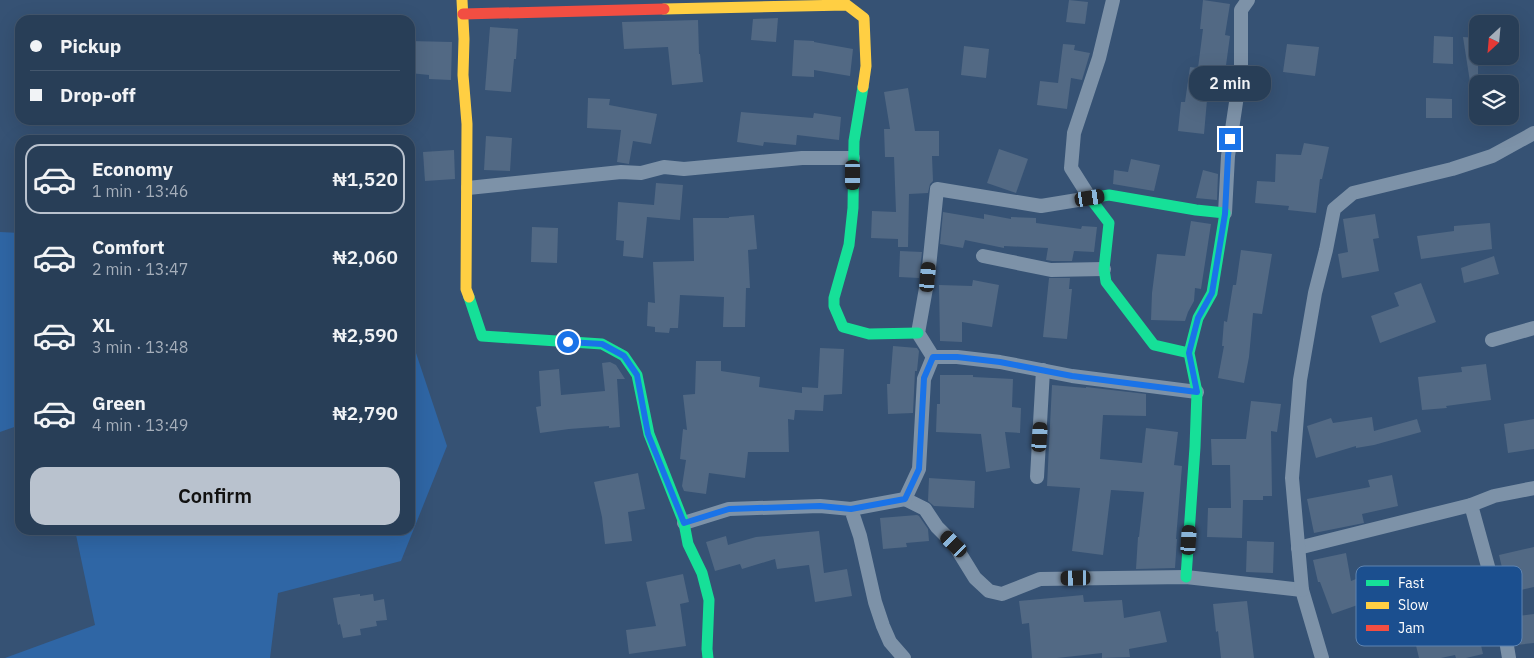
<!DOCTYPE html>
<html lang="en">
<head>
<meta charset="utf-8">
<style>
	:root { --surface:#283e57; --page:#344961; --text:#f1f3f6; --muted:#a5aeba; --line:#44576d; --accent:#b9c2ce }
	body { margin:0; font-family:"IBM Plex Sans",sans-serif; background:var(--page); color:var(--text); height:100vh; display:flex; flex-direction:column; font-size:19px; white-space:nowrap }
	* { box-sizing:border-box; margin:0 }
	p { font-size:16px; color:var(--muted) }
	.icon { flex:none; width:28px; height:28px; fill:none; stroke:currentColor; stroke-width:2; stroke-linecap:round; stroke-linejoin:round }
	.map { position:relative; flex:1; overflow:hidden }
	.details { position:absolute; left:15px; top:135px; width:400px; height:400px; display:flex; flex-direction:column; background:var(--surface); border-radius:15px; box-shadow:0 5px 20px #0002,0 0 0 1px var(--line) }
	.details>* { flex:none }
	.hud { position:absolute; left:15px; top:15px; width:400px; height:110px; border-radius:15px; box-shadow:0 5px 20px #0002,0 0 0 1px var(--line); display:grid; align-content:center; height:110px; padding:0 15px; background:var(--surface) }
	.needle { width:32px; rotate:206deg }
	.controls { position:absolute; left:1469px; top:15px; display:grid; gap:10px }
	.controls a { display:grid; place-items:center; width:50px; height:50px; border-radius:10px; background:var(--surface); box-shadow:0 5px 20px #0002,0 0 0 1px var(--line); font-size:25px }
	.end { position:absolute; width:22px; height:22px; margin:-11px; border:6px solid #1a73e8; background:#fff; box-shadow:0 0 0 2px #fff }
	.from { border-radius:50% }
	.bubble { position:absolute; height:35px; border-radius:15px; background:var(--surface); box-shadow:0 5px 20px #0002,0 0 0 1px var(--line); font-size:16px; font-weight:600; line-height:35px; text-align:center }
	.car { position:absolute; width:15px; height:30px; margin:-15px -8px; border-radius:6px; box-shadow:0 0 4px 1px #0007; background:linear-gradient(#222 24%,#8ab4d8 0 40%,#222 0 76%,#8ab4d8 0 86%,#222 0) }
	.hud b { display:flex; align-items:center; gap:18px; height:48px; font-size:19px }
	.hud b+b { border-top:1px solid var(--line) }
	.hud i { width:12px; height:12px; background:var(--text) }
	ul { padding:9px 0 0; list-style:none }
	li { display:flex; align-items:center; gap:15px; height:70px; margin:0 10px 8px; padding:0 5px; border:2px solid transparent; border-radius:15px }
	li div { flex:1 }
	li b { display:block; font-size:19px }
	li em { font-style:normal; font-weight:600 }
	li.current { border-color:var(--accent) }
	li>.icon { width:45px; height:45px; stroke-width:1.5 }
	.cta { display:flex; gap:10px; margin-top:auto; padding:10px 15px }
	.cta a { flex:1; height:58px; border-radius:15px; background:var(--accent); color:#111; font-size:20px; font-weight:600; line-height:58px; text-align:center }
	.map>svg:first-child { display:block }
	.green { fill:#2f66a5 }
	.building { fill:#526984 }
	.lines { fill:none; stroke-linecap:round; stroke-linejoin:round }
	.street { stroke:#7d92a8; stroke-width:14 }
	.fast { stroke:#16e098; stroke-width:11 }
	.slow { stroke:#ffcf43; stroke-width:11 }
	.jam { stroke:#f24e42; stroke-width:11 }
	.route { stroke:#1a73e8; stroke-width:6 }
	.key { fill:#1b4f8f; stroke:#5f84b1; stroke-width:1 }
	.key-label { font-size:14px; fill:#fff }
</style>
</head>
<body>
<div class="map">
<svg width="1534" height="658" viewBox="0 0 1534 658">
	<rect width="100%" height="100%" fill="#365274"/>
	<!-- green -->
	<g class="green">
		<path d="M0,232l20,1v192l-20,7z"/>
		<path d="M410,335l37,111 -46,115 -123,32 -8,65h-265l90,-33 -20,-95h335z"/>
	</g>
	<!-- building -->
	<g class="building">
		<path d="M1069,0l19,2 -3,22 -19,-2z"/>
		<path d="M1203,0l27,4 -5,31 5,1 -9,66 -14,-2 -3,34 -26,-3 3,-29h4l5,-35 8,1 5,-39h-3z"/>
		<path d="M778,18l-2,24 -25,-2 2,-21z"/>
		<path d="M698,20l1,34h1l3,28 -31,3 -4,-38 -44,2 -2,-27z"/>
		<path d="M490,27l28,2 -2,30h-2l-3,33 -26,-2z"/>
		<path d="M1434,36l19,1v27l-20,-1z"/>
		<path d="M1463,37l15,1v43l-8,1z"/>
		<path d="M794,40l20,1v1l39,7 -3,27 -36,-6v7l-22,-1z"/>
		<path d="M410,41l42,1 -1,38 -22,-1v-4l-19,-2z"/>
		<path d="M1063,44l12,1 -1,5 16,3 -8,27 -11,-2 -4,31 -30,-4 3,-24 18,2z"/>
		<path d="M1287,44l32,3 -4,29 -32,-4z"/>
		<path d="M964,46l25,3 -3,29 -25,-3z"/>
		<path d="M908,88l7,43h24v25h-7l1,25 -3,3 -2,9 -19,1 -1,53h-10v-8l-27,-1 1,-27 24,1 -2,-55h-9l-1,-28h6l-6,-37z"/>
		<path d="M588,98l22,1 -1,6 48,9 -6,30 -18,-3 -4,23 -12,-2 4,-32 -34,-2z"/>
		<path d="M1426,98l26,1v19h-26z"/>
		<path d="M741,112l72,6 1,-5 27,4 -2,23 -42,-5 -1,10 -32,-3 -1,4 -26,-4z"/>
		<path d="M486,136l26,2 -2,33 -26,-1z"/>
		<path d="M1304,143l25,4 -7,32h-2l-4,34 -28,-3 1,-4 -34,-3 2,-22 18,1 1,-28 25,1z"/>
		<path d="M999,149l29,10 -12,34 -29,-10z"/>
		<path d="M454,150l1,29 -30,2 -2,-29z"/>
		<path d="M1131,159l29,6 -6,26 -41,-7 1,-14 14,2z"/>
		<path d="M1203,170l15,4 -1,26 -21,-2z"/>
		<path d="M656,183l27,2 -3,35 -33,-3 -4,41 -20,-2 1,-15 -8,-1 2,-38 36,3z"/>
		<path d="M943,212l41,7v-5l27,5v-2l25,1v5l45,6 1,-3 15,1 -3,25 -20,-1 -2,10h-20l-6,-1 2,-12 -44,-2v2l-39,-8 -2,8 -23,-4z"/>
		<path d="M1375,214l4,24 -6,1 6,32 -37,7 -4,-24 10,-2 -5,-33z"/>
		<path d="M754,215l3,34 -9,1 2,38h-4l-1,39h-22l1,-30 -44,-2 -2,33h-8l-1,5 -14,-1v-5l-8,-1 1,-24 7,1 -2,-41 41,-1 -1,-43h36v-1z"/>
		<path d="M1191,221l20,3 -10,65 -6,-1 -1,13 -6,11 -3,9 -34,-1 1,-27 5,-39 28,2z"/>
		<path d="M1490,223l2,26 -71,10 -4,-23 37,-5v-5z"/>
		<path d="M532,227l26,1 -1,35 -26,-1z"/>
		<path d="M1241,250l31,4 -10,60 -9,-1 -4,44 -5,26 -26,-5 6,-32h-2l2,-25 3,1 6,-37h3z"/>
		<path d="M900,251l22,1 -3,26 -20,-1z"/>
		<path d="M1494,256l5,18 -35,9 -3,-15z"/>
		<path d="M1049,278h21l-1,11h3l-5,50 -24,-2z"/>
		<path d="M973,280l26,5 -7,42 -30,-5v20l-22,-1 -1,-56 33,1z"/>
		<path d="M1421,283l15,39 -56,21 -9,-27 28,-10 -5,-13z"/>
		<path d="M893,346l24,2 2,3 -2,20h-2l-2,42 -25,1 -1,-30h3z"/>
		<path d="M820,348l24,1 -2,45 -18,1 -1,16 -28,-1 -1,10 -6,-1 1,33h-41l-3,26 -36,-5 -3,21 -22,-3 -2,-5 4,-26 -6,-1 3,-30 4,1 -4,-35 12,-1 1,-33h25v10l39,6 -1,10 43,6v-6l16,1z"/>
		<path d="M610,362l6,3 9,14h-8l3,48 -11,1v-2l-40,3 -29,4 -4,-26 5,-1 -2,-35 20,-2 2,26 44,-4 -3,-28z"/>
		<path d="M1486,364l5,36 -45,6 1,2 -25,2 -4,-33 44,-5 -1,-5z"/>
		<path d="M940,375h33v2l40,2 -1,28 9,1 -1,25 -15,-1 5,36 -24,4 -5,-38 -45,-2 1,-28h3z"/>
		<path d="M1052,385l34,3v-1l60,7v22l-43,-1 -3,44 42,4 4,-35 32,4 -4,33 8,1 -6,73h1l-2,29 -39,1 2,-32h1l5,-45 -33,-2 -8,65 -31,-4 8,-63 -33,-2z"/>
		<path d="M1251,401l30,3 -4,28 -6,-1 1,65h-9v4h-20l-1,38 -35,-1 1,-29h23l-1,-43h-18l-1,-26h35z"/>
		<path d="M1372,417l2,14 43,-12 4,13 -47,13 -18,3v-2l-40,12 -9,-32 24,-8 2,5z"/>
		<path d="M1534,419v30l-26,4 -4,-29z"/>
		<path d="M638,473l7,36 -17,3 4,29 -27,3 -3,-27 -8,-35z"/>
		<path d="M1392,475l6,31 -36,8 2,9 -50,10 -7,-34 63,-12 -2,-7z"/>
		<path d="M929,478l46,3 -1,27 -40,-2 -6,-5z"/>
		<path d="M917,515l2,1 9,13 1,12 -23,2 1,4 -24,2 -3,-31z"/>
		<path d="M819,531l5,42 23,-4 5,27 -37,6 -6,-37 -32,4 -2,-10 -33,10 -2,-5 -25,7 -9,-29 20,-6 2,9 28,-8z"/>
		<path d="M1247,541l27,1 -1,31 -27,-1z"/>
		<path d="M1534,547v40l-13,3 -3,-13 -13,3 -6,-25z"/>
		<path d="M1346,553l5,28 10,-4 8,24 -37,13 -12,-32h-2l-5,-22z"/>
		<path d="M683,574l6,28 -9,2 6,42 -57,8 -3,-24 30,-4 -10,-44z"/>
		<path d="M360,594v2l13,-2 1,7 10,-2 3,21 -11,1 1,5 -17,3 1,6 -18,3 -3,-14 -2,1 -5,-27z"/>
		<path d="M1083,595l1,7 38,-2 2,18 36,-7 7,31 -38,7 1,8 -28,1v-5l-45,5h-25l-3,-35 -7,1 -3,-23z"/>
		<path d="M1431,598l6,29 38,-8 8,35 -17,4h-10l-1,-3 -14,3h-22l-13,-54z"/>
		<path d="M1247,601l7,57h-33l-3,-27 -2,1 -3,-28z"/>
		<path d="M1534,614v29l-18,2 -5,-28z"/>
	</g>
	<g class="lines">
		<!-- street -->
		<g class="street">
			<path d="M468,188l153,-16 20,1 23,-6 20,2 118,-11h51"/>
			<path d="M1225,213l3,-57 13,-87v-59l7,-10"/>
			<path d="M983,256l68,14 53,-1"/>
			<path d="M1492,340l42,-12"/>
			<path d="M933,357l-15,-24 10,-56 9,-88 104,17 49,-8 -19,-30 3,-35 25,-75 14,-58"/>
			<path d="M1037,477l6,-107"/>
			<path d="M905,499l20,10 12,18 17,17 21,34 14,13 13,3 38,-15 146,-2 116,13 20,68"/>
			<path d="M1471,505l31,112 7,41"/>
			<path d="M851,509l54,-10 14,-30 5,-90 9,-22h24l43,5 72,14 125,16"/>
			<path d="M684,523l45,-14 91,-3 31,3 9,27 15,66 8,24 7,16 14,16"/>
			<path d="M1298,548l173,-43 23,-9 40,-8"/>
			<path d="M1302,590l-10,-112 8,-98 15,-87 11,-43 8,-41 19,-16 99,-24 40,-13 42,-23"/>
		</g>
		<!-- fast -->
		<g class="fast">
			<path d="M863,87l-9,54 -1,67 -4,37 -15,53v8l9,21 26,7 49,-1"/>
			<path d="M469,297l13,39 120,8 22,12 13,19 12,59 35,89 4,21 14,29 7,27 -2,49 1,9"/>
			<path d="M1186,577l9,-130 2,-55 -8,-39 9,-35 14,-25 13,-80 -29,-3 -87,-15 -19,3 19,25 -5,46 2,13 48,63 35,8"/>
		</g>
		<!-- slow -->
		<g class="slow">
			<path d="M462,0l2,39 -1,36 4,49 -1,165 3,8"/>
			<path d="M664,9l183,-4 17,13 2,48 -3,21"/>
		</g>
		<!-- jam -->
		<path class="jam" d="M463,14l201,-5"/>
	</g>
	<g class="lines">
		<!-- route -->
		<path class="route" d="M568,342l34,2 22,12 13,19 11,59 36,89 45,-14 91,-3 31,3 54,-10 14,-30 5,-91 9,-21h24l43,5 72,14 125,16 -8,-39 9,-35 14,-25 13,-79 3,-58 2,-17"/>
	</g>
	<!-- legend -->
	<rect x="1356" y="566" width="166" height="80" rx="8" class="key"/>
	<rect x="1366" y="580" width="23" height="6" fill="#16e098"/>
	<rect x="1366" y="602" width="23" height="7" fill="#ffcf43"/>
	<rect x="1366" y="625" width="23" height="6" fill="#f24e42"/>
	<g class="key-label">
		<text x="1398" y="588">Fast</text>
		<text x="1398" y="610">Slow</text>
		<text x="1398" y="633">Jam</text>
	</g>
</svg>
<div class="controls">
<a><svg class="needle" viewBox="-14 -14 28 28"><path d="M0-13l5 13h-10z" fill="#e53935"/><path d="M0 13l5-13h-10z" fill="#a5aeba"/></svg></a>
<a><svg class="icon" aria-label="layers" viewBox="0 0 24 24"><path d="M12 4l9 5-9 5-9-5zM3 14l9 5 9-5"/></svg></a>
</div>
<i class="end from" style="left:568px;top:342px"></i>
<i class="end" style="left:1230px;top:139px"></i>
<div class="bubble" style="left:1189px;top:66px;width:82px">2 min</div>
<i class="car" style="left:853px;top:175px;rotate:180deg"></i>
<i class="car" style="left:1090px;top:198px;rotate:81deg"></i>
<i class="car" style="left:928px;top:277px;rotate:5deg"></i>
<i class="car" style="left:1040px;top:437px;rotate:4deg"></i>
<i class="car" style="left:1189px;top:540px;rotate:4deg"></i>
<i class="car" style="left:954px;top:544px;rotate:315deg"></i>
<i class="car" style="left:1076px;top:578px;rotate:269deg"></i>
<div class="hud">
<b><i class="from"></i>Pickup</b>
<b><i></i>Drop-off</b>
</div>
<section class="details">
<ul>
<li class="current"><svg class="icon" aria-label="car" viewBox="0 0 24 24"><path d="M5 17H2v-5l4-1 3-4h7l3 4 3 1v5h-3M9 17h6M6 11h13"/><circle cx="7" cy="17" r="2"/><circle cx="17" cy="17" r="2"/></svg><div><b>Economy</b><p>1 min · 13:46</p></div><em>₦1,520</em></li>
<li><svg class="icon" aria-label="car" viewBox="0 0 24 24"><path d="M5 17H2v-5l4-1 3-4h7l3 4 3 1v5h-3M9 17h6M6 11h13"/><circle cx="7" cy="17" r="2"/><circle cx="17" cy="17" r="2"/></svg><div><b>Comfort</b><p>2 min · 13:47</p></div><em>₦2,060</em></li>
<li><svg class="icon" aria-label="car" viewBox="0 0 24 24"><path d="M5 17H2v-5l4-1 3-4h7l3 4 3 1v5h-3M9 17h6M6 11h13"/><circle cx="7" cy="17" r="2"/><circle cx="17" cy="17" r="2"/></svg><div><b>XL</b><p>3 min · 13:48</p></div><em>₦2,590</em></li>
<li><svg class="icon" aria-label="car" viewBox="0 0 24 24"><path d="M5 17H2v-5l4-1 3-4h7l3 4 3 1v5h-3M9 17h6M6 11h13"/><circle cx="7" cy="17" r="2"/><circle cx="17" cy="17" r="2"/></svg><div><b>Green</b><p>4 min · 13:49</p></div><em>₦2,790</em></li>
</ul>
<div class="cta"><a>Confirm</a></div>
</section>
</div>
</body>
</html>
